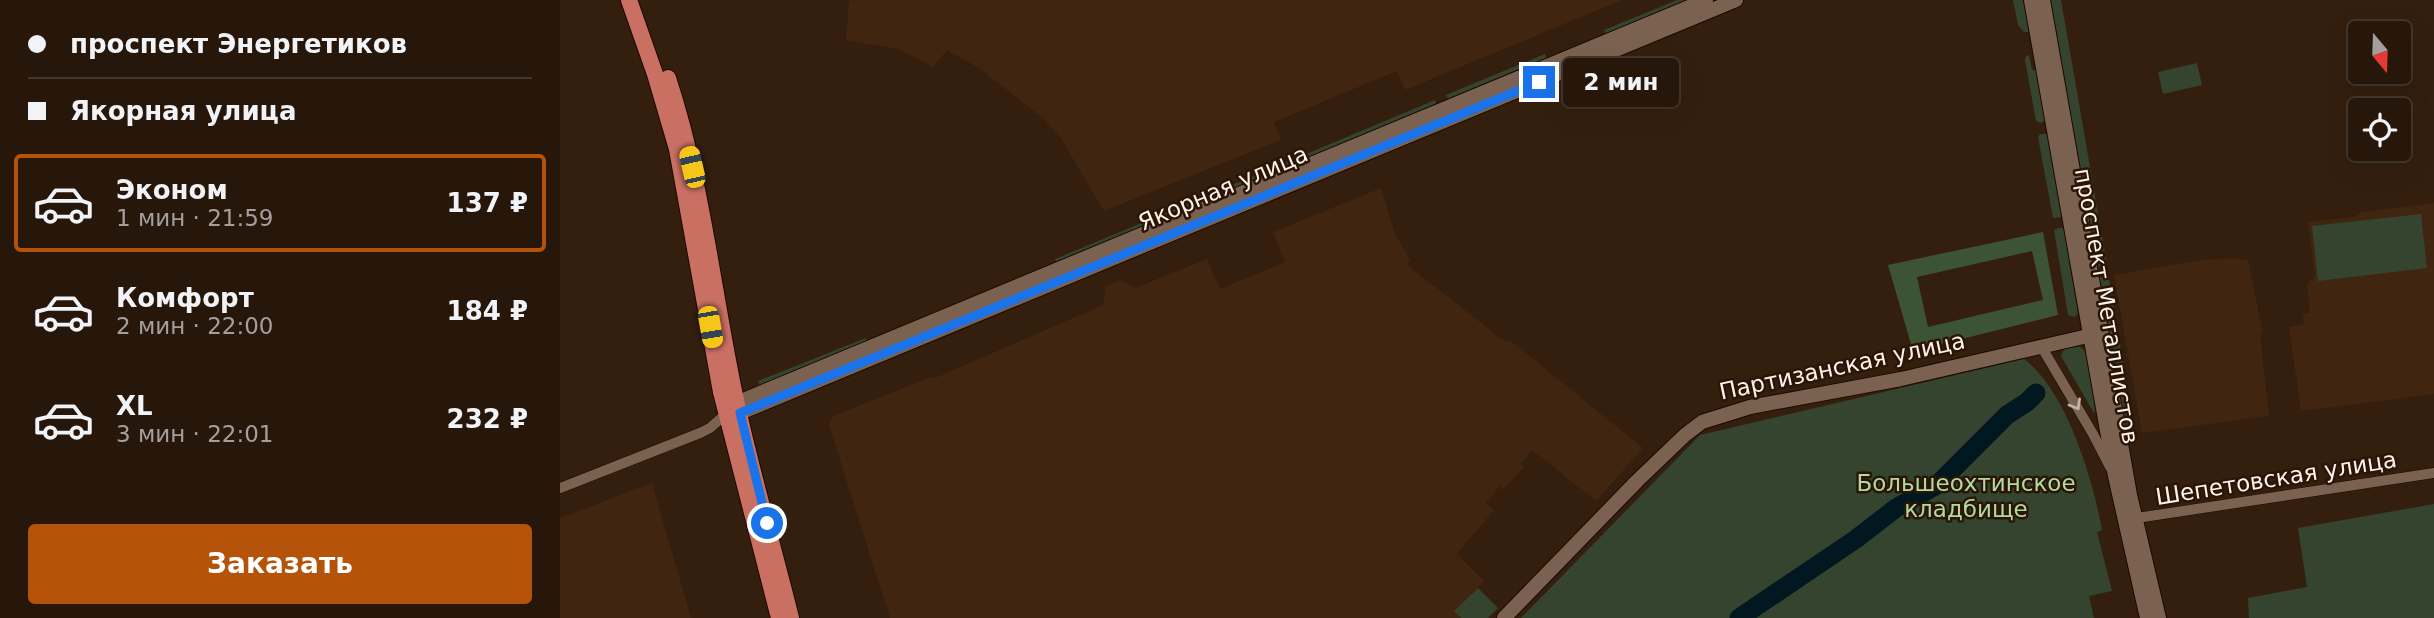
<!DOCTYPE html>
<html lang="ru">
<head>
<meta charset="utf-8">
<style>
	:root { --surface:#27170b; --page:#332419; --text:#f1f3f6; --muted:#a49f9d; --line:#43362c; --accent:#b45309 }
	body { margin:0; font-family:"DejaVu Sans",sans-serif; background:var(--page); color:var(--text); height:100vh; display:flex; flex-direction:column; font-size:26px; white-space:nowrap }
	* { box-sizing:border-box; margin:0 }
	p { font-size:23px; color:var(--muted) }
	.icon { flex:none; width:38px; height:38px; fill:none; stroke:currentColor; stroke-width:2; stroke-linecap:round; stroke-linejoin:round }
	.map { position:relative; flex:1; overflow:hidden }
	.sheet { display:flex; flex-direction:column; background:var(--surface); width:560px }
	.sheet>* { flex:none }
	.guide { display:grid; align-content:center; height:154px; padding:0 28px; background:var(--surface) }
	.needle { width:46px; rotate:161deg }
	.tools { position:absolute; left:1788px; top:21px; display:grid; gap:14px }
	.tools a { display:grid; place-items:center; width:63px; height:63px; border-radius:7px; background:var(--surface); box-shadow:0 7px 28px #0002,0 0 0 2px var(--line); font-size:35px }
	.end { position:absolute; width:32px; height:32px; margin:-16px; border:9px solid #1a73e8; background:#fff; box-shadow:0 0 0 4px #fff }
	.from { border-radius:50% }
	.bubble { position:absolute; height:49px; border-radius:7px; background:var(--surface); box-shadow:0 7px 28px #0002,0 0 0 2px var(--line); font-size:23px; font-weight:800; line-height:49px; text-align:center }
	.car { position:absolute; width:21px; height:42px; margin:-21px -10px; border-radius:9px; box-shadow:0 0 5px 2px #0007; background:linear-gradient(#f5c518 24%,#345 0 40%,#f5c518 0 76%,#345 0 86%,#f5c518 0) }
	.guide b { display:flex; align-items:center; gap:24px; height:66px; font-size:26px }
	.guide b+b { border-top:2px solid var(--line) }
	.guide i { width:18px; height:18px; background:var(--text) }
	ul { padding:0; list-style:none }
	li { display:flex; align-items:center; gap:21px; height:98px; margin:0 14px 10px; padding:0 14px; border:4px solid transparent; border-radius:7px }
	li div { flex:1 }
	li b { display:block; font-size:26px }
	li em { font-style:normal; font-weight:800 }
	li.on { border-color:var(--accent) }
	li>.icon { width:63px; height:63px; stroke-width:1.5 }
	.button { display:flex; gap:14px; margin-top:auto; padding:14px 28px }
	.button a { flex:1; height:80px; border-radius:7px; background:var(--accent); color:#fff; font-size:28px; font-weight:800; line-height:80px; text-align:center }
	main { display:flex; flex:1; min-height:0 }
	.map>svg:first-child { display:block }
	.built { fill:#402510 }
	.green { fill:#35442f }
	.forest { fill:#3d5434; fill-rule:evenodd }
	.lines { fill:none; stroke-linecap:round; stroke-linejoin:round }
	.river { stroke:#011820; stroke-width:19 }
	.street-casing { stroke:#1b0800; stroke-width:11 }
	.secondary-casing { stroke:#1b0800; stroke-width:16 }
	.primary-casing { stroke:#1b0800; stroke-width:18 }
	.street { stroke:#7b6250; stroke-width:10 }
	.secondary { stroke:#7b6250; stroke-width:14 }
	.primary { stroke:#ca7063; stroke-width:16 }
	.oneway { stroke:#c4b1a5 }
	.route { stroke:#1a73e8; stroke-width:9 }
	.labels { text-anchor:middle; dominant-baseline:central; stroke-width:5; stroke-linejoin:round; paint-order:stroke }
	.street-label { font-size:23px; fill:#fff2ea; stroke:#2a1506 }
	.park-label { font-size:23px; fill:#b1daa1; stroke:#2a1506 }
</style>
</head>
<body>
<main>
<section class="sheet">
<div class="guide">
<b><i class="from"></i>проспект Энергетиков</b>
<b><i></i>Якорная улица</b>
</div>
<ul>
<li class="on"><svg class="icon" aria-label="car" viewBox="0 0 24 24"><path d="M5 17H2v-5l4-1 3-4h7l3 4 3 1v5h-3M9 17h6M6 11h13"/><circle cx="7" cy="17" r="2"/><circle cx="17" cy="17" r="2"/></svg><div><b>Эконом</b><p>1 мин · 21:59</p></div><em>137 ₽</em></li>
<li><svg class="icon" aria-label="car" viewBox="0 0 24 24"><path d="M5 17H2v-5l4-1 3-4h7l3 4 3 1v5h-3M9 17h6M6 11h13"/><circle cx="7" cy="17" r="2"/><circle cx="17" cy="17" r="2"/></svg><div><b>Комфорт</b><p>2 мин · 22:00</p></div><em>184 ₽</em></li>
<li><svg class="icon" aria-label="car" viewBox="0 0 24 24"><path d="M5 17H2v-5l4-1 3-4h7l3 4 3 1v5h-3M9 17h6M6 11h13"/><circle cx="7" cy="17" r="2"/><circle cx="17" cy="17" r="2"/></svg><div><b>XL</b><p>3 мин · 22:01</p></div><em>232 ₽</em></li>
</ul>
<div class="button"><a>Заказать</a></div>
</section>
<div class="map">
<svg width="1874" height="618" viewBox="0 0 1874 618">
	<rect width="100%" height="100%" fill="#341f0f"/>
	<!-- built -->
	<g class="built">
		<path d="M294,0h768l-217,90 -8,-19 -123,51 7,18 -177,71 -42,-71 -18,-21 -65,-51 -32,-18 -14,17 -35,-18 -52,-9 3,-39z"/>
		<path d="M821,188l14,46 15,26 -4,4 97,76 8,1 132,107 -47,53 -64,-51 -11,14 3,3 -20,22 -4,-3 -14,17 8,7 -37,44 27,27 -30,30 7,7h-571l-61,-193 4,-9 101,-40 1,2 168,-73 3,-19 14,-6 15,8 72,-29 13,30 65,-27 -12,-30z"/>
		<path d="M1874,203v191l-133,17 -12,-84 15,-3 -1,-10 7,-1 -3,-29 8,-7 -7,-55 46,-5 8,-5z"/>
		<path d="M1673,258l15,3 15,72 -3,2 9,81 -127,17 -28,-158 86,-15z"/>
		<path d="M92,483l39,135h-131v-100z"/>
	</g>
	<!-- green -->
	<g class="green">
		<path d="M1117,0h13l-84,35 -2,-5z"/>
		<path d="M1453,0h11l6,32h-6l-6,-7z"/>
		<path d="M1491,0h10l46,265 -10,2z"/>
		<path d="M985,54l2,5 -99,41 -2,-5z"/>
		<path d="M1469,55l3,15h5l8,50 -4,3 -5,-2 -11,-61 1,-4z"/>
		<path d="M1637,63l5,22 -39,9 -5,-22z"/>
		<path d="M875,100l2,5 -269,111 -5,-2z"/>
		<path d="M1480,134h8l14,83 -9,1 -15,-81z"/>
		<path d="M1861,214l6,54 -109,13 -6,-55z"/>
		<path d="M584,222l-2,5 -85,36 -2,-4z"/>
		<path d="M1499,228h5l14,85 -3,4 -7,-2 -14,-85z"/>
		<path d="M1548,274l16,94 -10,2 -15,-94z"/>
		<path d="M306,338l1,3 -107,45 -2,-5z"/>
		<path d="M1519,346l7,6 11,58 -3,3 -33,-57 3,-7z"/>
		<path d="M1464,359c42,31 69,120 78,171l-5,2 15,59 -23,5 5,22h-573l179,-183z"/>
		<path d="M1564,376l11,60 -9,2 -10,-60z"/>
		<path d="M1874,504v114h-185l-1,-20 59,-11 -9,-59z"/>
		<path d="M918,588l20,20 -10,10h-27l-7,-7z"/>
	</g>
	<!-- forest -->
	<path class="forest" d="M1483,232l15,83 -145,36 -25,-86zM1472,251l11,49 -115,27 -11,-50z"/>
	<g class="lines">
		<!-- river -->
		<path class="river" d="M1179,618l117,-79 40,-31 41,-23 70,-70 20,-13 9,-9"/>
		<!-- street casing -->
		<g class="street-casing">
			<g id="street">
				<path d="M1481,346l52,88 17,33"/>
				<path d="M0,488l140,-55 10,-5 17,-15"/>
				<path d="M1570,519l304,-46"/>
			</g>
		</g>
		<!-- secondary casing -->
		<g class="secondary-casing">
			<g id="secondary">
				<path d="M1471,0l84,476 32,142"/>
				<path d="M1483,0l87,495 29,123"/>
				<path d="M170,409l7,-6 23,-10 946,-393"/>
				<path d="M168,413h12l996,-413"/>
				<path d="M944,618l133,-137 48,-46 17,-13 48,-15 151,-28 200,-46"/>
			</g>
		</g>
		<!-- primary casing -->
		<g class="primary-casing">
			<g id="primary">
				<path d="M69,0l26,74 22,75 44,243 58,226"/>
				<path d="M108,78c33,100 44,205 65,308 16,78 39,155 58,232"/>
			</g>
		</g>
		<!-- street -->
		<use href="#street" class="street"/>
		<!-- secondary -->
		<use href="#secondary" class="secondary"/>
		<!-- primary -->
		<use href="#primary" class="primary"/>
	</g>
	<!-- one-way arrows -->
	<defs><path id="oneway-chevron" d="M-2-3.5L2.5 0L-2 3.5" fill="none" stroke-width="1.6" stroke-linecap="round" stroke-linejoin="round" transform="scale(1.75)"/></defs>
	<use class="oneway" href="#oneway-chevron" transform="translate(1516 405) rotate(60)"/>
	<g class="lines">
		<!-- route -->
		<path class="route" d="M207,523l-27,-110 799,-331"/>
	</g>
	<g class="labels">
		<!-- street labels -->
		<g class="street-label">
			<text transform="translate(663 188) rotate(-23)">Якорная улица</text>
			<text transform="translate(1547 306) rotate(80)">проспект Металлистов</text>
			<text transform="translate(1282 366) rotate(-12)">Партизанская улица</text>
			<text transform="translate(1716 478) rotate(-9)">Шепетовская улица</text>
		</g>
		<!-- park labels -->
		<g class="park-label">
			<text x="1406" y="483">Большеохтинское<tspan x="1406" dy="26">кладбище</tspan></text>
		</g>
	</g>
</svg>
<div class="tools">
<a><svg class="needle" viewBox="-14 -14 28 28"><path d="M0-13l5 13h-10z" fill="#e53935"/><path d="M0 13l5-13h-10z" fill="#a49f9d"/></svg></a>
<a><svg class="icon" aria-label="locate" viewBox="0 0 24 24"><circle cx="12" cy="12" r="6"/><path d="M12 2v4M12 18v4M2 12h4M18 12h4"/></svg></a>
</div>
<i class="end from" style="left:207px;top:523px"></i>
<i class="end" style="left:979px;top:82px"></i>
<div class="bubble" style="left:1003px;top:58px;width:116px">2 мин</div>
<i class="car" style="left:132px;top:167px;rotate:347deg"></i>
<i class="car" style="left:150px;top:327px;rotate:170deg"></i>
</div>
</main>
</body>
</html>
